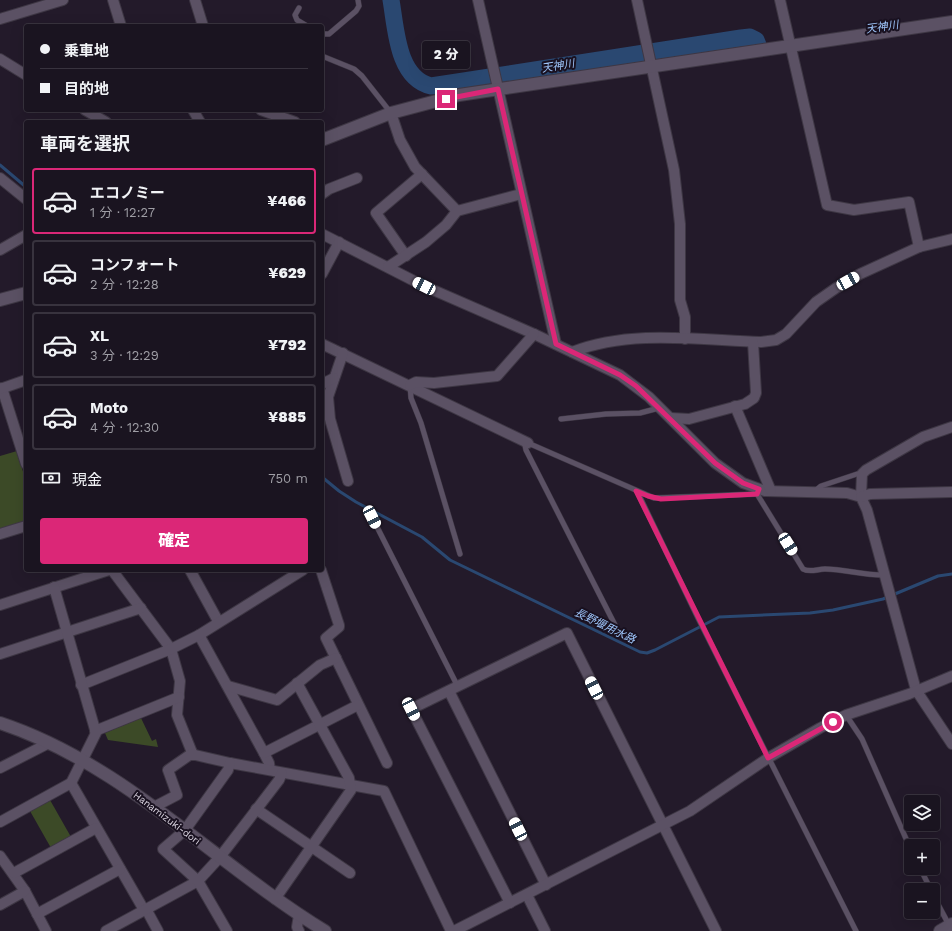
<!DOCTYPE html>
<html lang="ja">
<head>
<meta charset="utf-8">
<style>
	:root { --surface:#1a1420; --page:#231d29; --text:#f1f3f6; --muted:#9f9ea5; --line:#38333e; --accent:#db2777 }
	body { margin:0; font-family:"Work Sans","Noto Sans JP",sans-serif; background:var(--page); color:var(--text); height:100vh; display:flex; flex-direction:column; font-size:15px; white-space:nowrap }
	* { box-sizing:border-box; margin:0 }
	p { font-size:13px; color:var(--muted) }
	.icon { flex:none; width:22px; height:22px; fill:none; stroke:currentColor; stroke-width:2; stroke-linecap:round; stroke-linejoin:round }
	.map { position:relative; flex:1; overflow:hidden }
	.drawer { position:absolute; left:24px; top:120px; width:300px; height:452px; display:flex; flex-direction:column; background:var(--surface); border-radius:4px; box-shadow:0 4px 16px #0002,0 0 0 1px var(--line) }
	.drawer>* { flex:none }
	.banner { position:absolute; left:24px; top:24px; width:300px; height:88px; border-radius:4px; box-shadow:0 4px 16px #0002,0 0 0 1px var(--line); display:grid; align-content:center; height:88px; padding:0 16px; background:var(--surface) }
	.fabs { position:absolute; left:904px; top:795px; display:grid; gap:8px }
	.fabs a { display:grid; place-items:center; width:36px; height:36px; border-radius:4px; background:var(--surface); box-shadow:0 4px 16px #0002,0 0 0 1px var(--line); font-size:20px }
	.end { position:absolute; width:18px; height:18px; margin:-9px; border:5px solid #db2777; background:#fff; box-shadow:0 0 0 2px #fff }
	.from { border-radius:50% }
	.bubble { position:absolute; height:28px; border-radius:4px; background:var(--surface); box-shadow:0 4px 16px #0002,0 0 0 1px var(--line); font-size:13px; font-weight:800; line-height:28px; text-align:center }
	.car { position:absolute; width:12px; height:24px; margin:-12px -6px; border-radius:5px; box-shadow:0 0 3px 1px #0007; background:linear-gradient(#fff 24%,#345 0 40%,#fff 0 76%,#345 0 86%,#fff 0) }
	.banner b { display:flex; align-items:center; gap:14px; height:38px; font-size:15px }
	.banner b+b { border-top:1px solid var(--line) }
	.banner i { width:10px; height:10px; background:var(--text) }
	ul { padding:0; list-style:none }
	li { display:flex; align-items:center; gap:12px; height:66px; margin:0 8px 6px; padding:0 8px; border:2px solid var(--line); border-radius:4px }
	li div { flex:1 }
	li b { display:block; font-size:15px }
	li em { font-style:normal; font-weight:800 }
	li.selected { border-color:var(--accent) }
	li>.icon { width:36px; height:36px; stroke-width:1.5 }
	h2 { padding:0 16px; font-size:18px; line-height:48px }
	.pay { display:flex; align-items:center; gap:10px; height:44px; padding:0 16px; font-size:15px }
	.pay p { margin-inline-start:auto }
	.button { display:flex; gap:8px; margin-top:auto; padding:8px 16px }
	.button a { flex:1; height:46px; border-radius:4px; background:var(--accent); color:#fff; font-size:16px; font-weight:800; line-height:46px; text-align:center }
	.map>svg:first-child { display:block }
	.green { fill:#3c4a27 }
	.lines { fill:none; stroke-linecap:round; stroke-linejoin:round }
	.stream { stroke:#2a4871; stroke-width:3 }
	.river { stroke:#2a4871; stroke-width:17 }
	.lane-casing { stroke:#3e3744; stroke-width:6 }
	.street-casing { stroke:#3e3744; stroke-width:12 }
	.secondary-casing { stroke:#3e3744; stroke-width:14 }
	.lane { stroke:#5b5164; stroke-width:5 }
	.street { stroke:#5b5164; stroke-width:10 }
	.secondary { stroke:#5b5164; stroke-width:12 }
	.route { stroke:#db2777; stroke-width:5 }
	.labels { text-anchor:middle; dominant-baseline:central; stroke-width:4; stroke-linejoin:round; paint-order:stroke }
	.street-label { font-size:10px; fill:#dbd5e1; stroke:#191120 }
	.water-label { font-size:11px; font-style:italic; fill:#9ec5fa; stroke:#191120 }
</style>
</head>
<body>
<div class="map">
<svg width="952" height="931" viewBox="0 0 952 931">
	<rect width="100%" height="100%" fill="#231a2a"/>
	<!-- green -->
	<g class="green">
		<path d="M17,451l9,31v39l-26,9v-74z"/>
		<path d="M141,718l11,23 4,-2 2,8 -50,-7 -3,-7z"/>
		<path d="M50,800l21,37 -20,11 -21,-37z"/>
	</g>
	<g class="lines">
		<!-- stream -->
		<g class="stream">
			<path d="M0,165l26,22"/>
			<path d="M322,477l17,14 17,11 66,35 28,23 190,92 7,1 8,-3 64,-33 91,-4 23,-3 50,-11 55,-23 14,-2"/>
		</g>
		<!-- river -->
		<path class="river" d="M391,0c5,28 6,78 40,86l310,-48 9,-1 6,3 2,5"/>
		<!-- lane casing -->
		<g class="lane-casing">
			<g id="lane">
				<path d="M299,8l-4,7 2,5 10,6"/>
				<path d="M322,34h7l27,-23 3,-5 -1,-6"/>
				<path d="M322,56l32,13 8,7 29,37"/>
				<path d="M410,385l1,13 10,25 39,131"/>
				<path d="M561,419l45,-5 34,-1 19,-5"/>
				<path d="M524,441l2,9 89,175v7"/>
				<path d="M528,443l126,55 103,-4 2,-5"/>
				<path d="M637,491l61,127 158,313"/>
				<path d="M815,491l6,-5 36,-12h5"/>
				<path d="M757,494l46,75c7,4 14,0 22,0 20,0 40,7 60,6"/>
				<path d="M372,517l86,170"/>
				<path d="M846,715l16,24 49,111"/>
				<path d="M920,868l11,22"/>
				<path d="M933,895l16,30"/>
			</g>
		</g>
		<!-- street casing -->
		<g class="street-casing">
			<g id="street">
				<path d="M113,0l8,26"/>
				<path d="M195,0l8,26"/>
				<path d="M478,0l78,344"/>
				<path d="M637,0l37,170 6,54v76l5,17v22"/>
				<path d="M780,0l47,205 27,5 55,-8 10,45"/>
				<path d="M0,19l63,-19"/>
				<path d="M0,59l26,16"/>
				<path d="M85,110l21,12"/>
				<path d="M193,110l7,12"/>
				<path d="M261,110l34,12"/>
				<path d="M391,113l9,27 15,27 42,44"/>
				<path d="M0,178l26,21"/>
				<path d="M322,194l7,-5 28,-11"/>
				<path d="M322,234l102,52 110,48 86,41 29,22 66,66 28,20 22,8 82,2 14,4 6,13 49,180 36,54"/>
				<path d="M0,250l26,-15"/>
				<path d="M406,256l-30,-43 46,-39"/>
				<path d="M388,267l38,-25 20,-17 11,-14 64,-17"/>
				<path d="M322,274l17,-32"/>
				<path d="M322,344l206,99"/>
				<path d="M572,352c59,-23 127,-12 189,-10l15,-2 10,-6 30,-32 20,-14 24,-14 59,-27 33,-8"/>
				<path d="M343,353l-15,44 2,22 18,62"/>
				<path d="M322,384l12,-6"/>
				<path d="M410,385l6,-3 18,1 63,-7 37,-42"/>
				<path d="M2,388l24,76"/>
				<path d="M0,389l26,-9"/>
				<path d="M735,406l36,85"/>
				<path d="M671,418l18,1 56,-15 9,-6 2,-5 -3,-51"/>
				<path d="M861,497l1,-23 4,-4 57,-33 29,-10"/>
				<path d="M861,497l9,-3 82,-2"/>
				<path d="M0,534l26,-8"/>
				<path d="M112,570l59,79 9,32 -3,34 16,40"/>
				<path d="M190,570l28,51"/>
				<path d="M321,570l18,55v2l-13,11 61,125"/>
				<path d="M0,605l109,-35"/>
				<path d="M199,635l65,118 5,10 1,7"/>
				<path d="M0,654l141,-46"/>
				<path d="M81,685l90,-36 28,-14 104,-65"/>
				<path d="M228,686l49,14 43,-35 16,-7"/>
				<path d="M449,691l97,194"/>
				<path d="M95,731l84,-34"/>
				<path d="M264,753l94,-48"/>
				<path d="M0,768l49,-25"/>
				<path d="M71,783l73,127"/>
				<path d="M154,807l23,-12 -9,-25 23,-16 39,9 154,28 67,140"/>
				<path d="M256,809l94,64"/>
				<path d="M0,822l71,-39 25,-50 -42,-146"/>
				<path d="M0,856l25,35 21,40"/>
				<path d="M14,873l82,-45"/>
				<path d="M527,895l18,36"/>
				<path d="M275,899l76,-109 -2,-12 -52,-95"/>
				<path d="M510,903l-99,-194 156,-76 149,298"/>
				<path d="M0,905l25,-14"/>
				<path d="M146,909l12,22"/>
				<path d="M37,914l83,-45"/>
				<path d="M106,931l92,-50 22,-24 59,-77 3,-7"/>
				<path d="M227,931l-29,-50 -35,-32 22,-19 43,-60 2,-7"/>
				<path d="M299,931l-2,-4 2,-12"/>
				<path d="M454,931l236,-120 78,-53 52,-30 26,-13 63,-21 43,-18"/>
			</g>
		</g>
		<!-- secondary casing -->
		<g class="secondary-casing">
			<g id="secondary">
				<path d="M322,140l69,-27 68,-18 493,-73"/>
				<path d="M0,300l26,-7"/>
				<path d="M0,723c124,41 215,141 325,208"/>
				<path d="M940,931l12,-7"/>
			</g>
		</g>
		<!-- lane -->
		<use href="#lane" class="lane"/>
		<!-- street -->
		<use href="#street" class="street"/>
		<!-- secondary -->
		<use href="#secondary" class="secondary"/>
	</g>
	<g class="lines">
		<!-- route -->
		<path class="route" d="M446,99l52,-10 58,255 64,31 16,11 79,77 28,20 16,6 -2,5 -96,5 -13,-3 -12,-5 132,267 65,-36"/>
	</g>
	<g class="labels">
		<!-- street labels -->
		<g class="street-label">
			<text transform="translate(167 818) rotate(37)">Hanamizuki-dori</text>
		</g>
		<!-- water labels -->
		<g class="water-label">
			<text transform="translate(882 27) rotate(-8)">天神川</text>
			<text transform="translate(558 66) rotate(-9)">天神川</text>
			<text transform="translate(605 626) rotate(26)">長野堰用水路</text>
		</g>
	</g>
</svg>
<div class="fabs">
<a><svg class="icon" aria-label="layers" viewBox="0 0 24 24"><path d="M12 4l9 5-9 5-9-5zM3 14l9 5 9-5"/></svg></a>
<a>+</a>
<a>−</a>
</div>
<i class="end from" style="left:833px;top:722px"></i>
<i class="end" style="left:446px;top:99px"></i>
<div class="bubble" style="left:422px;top:41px;width:48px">2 分</div>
<i class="car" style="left:848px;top:281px;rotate:61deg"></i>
<i class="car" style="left:424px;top:286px;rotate:297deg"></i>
<i class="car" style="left:372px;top:517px;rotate:153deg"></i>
<i class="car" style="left:788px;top:544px;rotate:148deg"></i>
<i class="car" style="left:594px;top:688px;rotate:333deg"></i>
<i class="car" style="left:411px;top:709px;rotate:153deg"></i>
<i class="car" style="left:518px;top:829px;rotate:333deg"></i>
<div class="banner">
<b><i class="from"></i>乗車地</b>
<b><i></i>目的地</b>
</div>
<section class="drawer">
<h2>車両を選択</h2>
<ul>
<li class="selected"><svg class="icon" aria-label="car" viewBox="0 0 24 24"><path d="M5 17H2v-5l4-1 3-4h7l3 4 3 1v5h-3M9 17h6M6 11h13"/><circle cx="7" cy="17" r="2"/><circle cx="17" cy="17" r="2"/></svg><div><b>エコノミー</b><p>1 分 · 12:27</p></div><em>¥466</em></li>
<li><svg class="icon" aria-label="car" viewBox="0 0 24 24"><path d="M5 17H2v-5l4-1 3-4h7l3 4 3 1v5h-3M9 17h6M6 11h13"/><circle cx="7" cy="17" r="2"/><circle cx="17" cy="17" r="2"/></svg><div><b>コンフォート</b><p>2 分 · 12:28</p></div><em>¥629</em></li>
<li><svg class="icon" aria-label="car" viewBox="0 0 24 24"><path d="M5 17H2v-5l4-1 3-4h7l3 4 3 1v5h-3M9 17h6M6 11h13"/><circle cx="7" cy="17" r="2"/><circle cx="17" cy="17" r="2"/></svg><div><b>XL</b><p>3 分 · 12:29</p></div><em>¥792</em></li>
<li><svg class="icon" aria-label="car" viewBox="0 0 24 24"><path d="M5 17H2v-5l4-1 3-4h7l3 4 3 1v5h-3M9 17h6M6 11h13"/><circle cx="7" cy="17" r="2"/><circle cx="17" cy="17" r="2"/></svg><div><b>Moto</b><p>4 分 · 12:30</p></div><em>¥885</em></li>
</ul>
<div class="pay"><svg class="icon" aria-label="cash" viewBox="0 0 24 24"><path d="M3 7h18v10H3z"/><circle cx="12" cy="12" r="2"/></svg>現金<p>750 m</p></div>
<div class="button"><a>確定</a></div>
</section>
</div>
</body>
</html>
